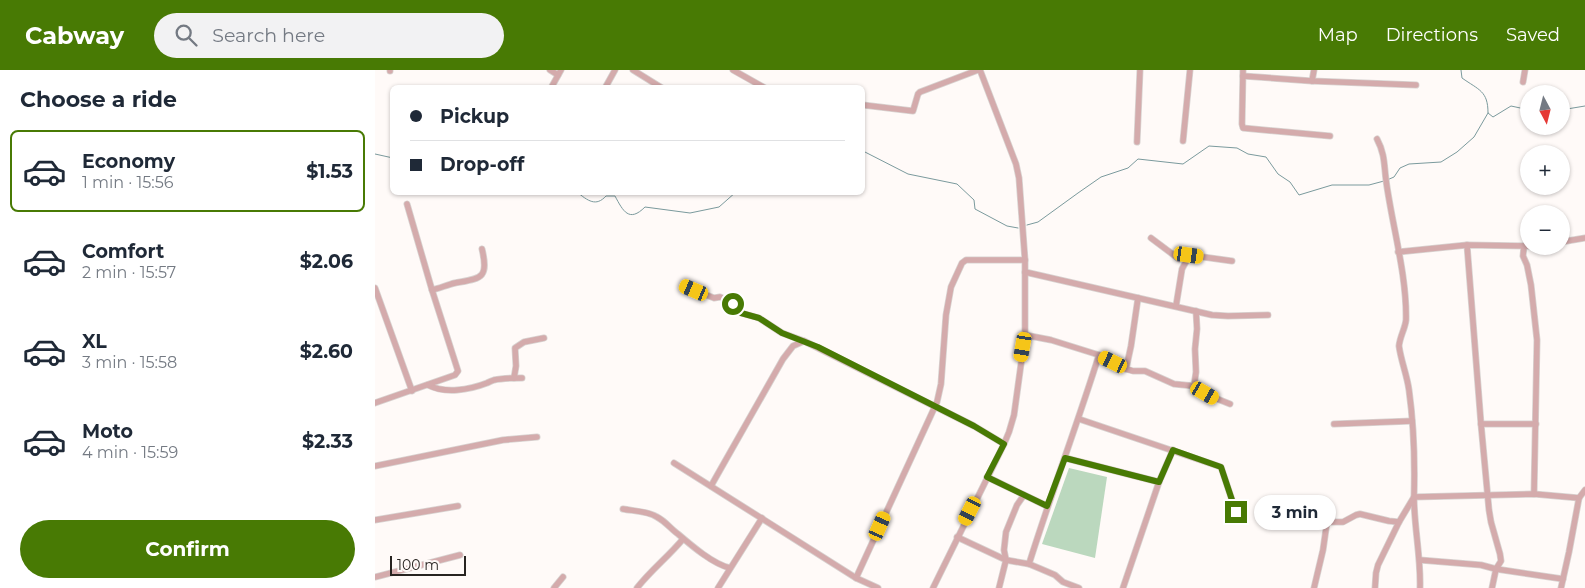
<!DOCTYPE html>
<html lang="en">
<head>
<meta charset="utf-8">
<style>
	:root { --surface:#fff; --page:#f2f2f3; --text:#1f2937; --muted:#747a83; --line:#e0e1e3; --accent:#487a04 }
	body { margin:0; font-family:Montserrat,sans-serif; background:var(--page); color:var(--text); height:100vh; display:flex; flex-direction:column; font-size:19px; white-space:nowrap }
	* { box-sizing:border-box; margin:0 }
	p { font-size:16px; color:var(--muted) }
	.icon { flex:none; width:28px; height:28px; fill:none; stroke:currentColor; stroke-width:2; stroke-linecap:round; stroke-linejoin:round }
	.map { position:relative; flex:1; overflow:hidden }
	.side { display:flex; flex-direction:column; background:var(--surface); width:375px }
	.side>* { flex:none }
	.top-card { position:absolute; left:15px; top:15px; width:475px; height:110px; border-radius:8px; box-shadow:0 1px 4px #0004; display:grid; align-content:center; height:110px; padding:0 20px; background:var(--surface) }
	.needle { width:32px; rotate:173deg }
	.controls { position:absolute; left:1145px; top:15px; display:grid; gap:10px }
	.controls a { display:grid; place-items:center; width:50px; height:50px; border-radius:50%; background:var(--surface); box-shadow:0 1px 4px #0004; font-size:25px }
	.scale { position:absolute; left:15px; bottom:12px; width:76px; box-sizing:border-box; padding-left:5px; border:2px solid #282421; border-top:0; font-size:14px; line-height:18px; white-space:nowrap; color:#282421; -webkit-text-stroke:4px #fffaf8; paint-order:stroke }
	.end { position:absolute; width:22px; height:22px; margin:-11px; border:6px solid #487a04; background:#fff; box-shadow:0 0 0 2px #fff }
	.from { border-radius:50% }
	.bubble { position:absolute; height:35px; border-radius:18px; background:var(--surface); box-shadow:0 1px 4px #0004; font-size:16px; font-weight:700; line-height:35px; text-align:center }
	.car { position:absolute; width:15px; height:30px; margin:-15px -8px; border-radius:6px; box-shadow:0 0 4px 1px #0007; background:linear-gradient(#f5c518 24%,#345 0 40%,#f5c518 0 76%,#345 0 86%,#f5c518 0) }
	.top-card b { display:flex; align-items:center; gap:18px; height:48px; font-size:19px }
	.top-card b+b { border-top:1px solid var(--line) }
	.top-card i { width:12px; height:12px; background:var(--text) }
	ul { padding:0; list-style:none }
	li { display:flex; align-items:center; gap:15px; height:82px; margin:0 10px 8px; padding:0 10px; border:2px solid transparent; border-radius:8px }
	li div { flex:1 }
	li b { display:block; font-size:19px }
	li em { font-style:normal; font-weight:700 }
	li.active { border-color:var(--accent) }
	li>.icon { width:45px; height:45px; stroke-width:1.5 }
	h2 { padding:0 20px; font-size:22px; line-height:60px }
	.action { display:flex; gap:10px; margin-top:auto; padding:10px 20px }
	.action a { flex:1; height:58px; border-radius:30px; background:var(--accent); color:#fff; font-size:20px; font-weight:700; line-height:58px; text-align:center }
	header { display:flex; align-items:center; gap:30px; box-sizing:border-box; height:70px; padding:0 25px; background:var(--accent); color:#fff }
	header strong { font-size:24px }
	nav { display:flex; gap:28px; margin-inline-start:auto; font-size:18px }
	.search { width:350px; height:45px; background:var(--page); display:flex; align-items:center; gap:12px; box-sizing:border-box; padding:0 18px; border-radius:28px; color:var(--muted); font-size:19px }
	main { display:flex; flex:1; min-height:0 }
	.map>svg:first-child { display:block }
	.green { fill:#bbd8be }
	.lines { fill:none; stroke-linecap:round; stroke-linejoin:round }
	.stream { stroke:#7b9a9d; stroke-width:1 }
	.minor-casing { stroke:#d8d3d1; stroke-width:7 }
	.minor { stroke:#d4abac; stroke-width:5.5 }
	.route { stroke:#487a04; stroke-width:6 }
</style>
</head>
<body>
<header>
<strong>Cabway</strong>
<div class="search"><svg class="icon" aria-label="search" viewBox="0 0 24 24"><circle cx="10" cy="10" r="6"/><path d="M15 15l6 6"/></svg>Search here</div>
<nav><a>Map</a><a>Directions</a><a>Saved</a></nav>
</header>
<main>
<section class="side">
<h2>Choose a ride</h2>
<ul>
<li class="active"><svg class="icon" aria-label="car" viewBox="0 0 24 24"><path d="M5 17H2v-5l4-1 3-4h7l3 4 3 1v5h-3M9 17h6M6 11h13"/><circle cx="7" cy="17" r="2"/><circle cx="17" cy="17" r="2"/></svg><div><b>Economy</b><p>1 min · 15:56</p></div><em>$1.53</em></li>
<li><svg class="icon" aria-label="car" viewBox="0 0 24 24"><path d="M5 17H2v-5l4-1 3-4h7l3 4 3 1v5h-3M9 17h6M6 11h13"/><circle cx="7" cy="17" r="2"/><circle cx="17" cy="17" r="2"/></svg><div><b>Comfort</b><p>2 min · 15:57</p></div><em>$2.06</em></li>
<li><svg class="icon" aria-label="car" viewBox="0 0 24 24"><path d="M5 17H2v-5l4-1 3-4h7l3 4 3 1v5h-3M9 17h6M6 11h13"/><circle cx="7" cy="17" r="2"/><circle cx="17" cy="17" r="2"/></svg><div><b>XL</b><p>3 min · 15:58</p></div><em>$2.60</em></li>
<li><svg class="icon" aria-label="car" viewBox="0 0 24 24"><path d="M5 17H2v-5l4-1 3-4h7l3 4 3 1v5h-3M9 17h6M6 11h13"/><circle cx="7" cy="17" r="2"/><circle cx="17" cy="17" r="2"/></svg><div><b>Moto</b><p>4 min · 15:59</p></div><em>$2.33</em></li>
</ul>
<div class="action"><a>Confirm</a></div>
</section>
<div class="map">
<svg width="1210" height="518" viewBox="0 0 1210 518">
	<rect width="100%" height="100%" fill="#fffaf8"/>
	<!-- green -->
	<path class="green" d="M694,398l38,9 -12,81 -53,-14z"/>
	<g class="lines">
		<!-- stream -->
		<g class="stream">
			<path d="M1086,0l1,8c17,12 26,13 26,35l5,4 18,-11 14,3 4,2"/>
			<path d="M1186,40l24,-4"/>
			<path d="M488,81l45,23 49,10 17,16 1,9 32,17 11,2"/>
			<path d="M0,84l18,4"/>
			<path d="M1012,110l7,-3 6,-9 9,-4 32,-2 16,-10 17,-15 14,-24"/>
			<path d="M202,122c11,9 19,15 29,4h9c8,15 14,27 30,11l45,6 29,-6 17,-15"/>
			<path d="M652,155l11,-3 40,-29 23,-16 27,-9 10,-9 45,5 26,-18 28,2 11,6 18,3 12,17 12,8 9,13 33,-10h37l15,-4"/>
		</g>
		<!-- minor casing -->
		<g class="minor-casing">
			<g id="minor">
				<path d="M175,0l8,5"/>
				<path d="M258,0l29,18"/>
				<path d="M358,0l32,18"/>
				<path d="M868,0l-1,54 1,4 87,8"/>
				<path d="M15,1v-1"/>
				<path d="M868,6l69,5 104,4"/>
				<path d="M937,11l2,-11"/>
				<path d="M1148,12l2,-12"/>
				<path d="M176,18l10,-18"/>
				<path d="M230,18l10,-18"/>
				<path d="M488,35l50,6 5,-17 2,-2 58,-22"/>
				<path d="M1002,69c8,15 7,26 9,41 6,45 21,95 20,140 -1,9 -6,16 -7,26 2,15 8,29 10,44 5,36 6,71 5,107 0,30 7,60 6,91"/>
				<path d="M808,71l7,-71"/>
				<path d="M762,72l3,-72"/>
				<path d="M776,168l28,21 10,-4 43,6"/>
				<path d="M1186,172l24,-4"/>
				<path d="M1092,175l14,179 8,86 2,12 9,32 1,7 -5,8 -4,19"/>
				<path d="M1149,176l-1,10 4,9 4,20 6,55 -3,154"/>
				<path d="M1023,182l69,-7 62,1"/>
				<path d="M650,202l187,43 16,1 40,-1"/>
				<path d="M309,216l30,12 6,-1 9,4 12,12 18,5 23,15 22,8"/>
				<path d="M0,218l37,103"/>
				<path d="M57,220c8,-2 15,-5 23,-7 26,-5 34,-4 27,-34"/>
				<path d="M801,236l6,-37 7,-13"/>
				<path d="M650,265l26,5 48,15 27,14 7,2h12l29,13 20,2 21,12 15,6"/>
				<path d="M751,299l5,-23 7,-48"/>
				<path d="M139,308l2,-12 -1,-18 9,-6 20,-4"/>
				<path d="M53,315c17,9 41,5 59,-2 2,-1 4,-2 7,-3 9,-2 19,-2 28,-2"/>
				<path d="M819,316l2,-14 -1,-23 2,-20 -1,-18"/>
				<path d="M0,333l80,-28 3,-4 -26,-81 -25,-86"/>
				<path d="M704,349l142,48 15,45"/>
				<path d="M959,354l78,-3"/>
				<path d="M1106,354h55"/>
				<path d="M690,388l94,24"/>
				<path d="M299,393l182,115 22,10"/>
				<path d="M0,396l128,-26 34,-3"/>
				<path d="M612,407l60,29"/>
				<path d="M336,416l72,-127 10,-13 11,-5 170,85 30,18"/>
				<path d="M248,439c10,2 25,2 34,8 8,4 14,12 21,17 14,12 35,30 52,34"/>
				<path d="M0,450l83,-14"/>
				<path d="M582,467l49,23 23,4 12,5 14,6 8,7 16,6"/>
				<path d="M1045,490l61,5 15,4 67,10"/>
				<path d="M654,494c22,-70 48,-139 70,-209"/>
				<path d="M0,507l85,-22"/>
				<path d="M481,508l81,-176 4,-18 5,-69 5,-28 11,-24 4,-3h59"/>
				<path d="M179,518l9,-11"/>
				<path d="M262,518c14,-18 32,-32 46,-49"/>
				<path d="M343,518l44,-70"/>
				<path d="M558,518l71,-144 5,-12 5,-17 11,-80v-75l-6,-82 -3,-14 -36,-94"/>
				<path d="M624,518l7,-28 -2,-10 2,-18 11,-27 7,-10"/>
				<path d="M748,518l36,-106 14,-32"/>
				<path d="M939,518l9,-38 4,-28h16l13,-7 4,-1 29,7 10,1"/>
				<path d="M1000,518l1,-15 2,-8 21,-43 15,-25 120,-3 45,4"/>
				<path d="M1186,518l8,-36 10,-54 6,-8"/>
			</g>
		</g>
		<!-- minor -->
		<use href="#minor" class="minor"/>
	</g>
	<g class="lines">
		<!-- route -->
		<path class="route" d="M358,234l8,9 18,5 23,15 36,14 156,79 30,18 -17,33 60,29 18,-48 94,24 14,-32 48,17 15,45"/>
	</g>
</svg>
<div class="controls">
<a><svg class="needle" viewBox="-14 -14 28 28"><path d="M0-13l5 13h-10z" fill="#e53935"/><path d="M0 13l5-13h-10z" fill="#747a83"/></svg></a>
<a>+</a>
<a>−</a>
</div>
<div class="scale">100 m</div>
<i class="end from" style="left:358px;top:234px"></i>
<i class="end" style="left:861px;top:442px"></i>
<div class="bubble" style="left:879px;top:425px;width:82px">3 min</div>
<i class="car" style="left:814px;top:185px;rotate:98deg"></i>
<i class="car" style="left:319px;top:220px;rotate:293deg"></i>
<i class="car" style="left:648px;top:277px;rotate:190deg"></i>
<i class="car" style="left:738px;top:292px;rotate:296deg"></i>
<i class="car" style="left:830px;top:323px;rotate:120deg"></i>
<i class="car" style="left:595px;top:441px;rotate:207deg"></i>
<i class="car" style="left:505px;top:456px;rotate:24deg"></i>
<div class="top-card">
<b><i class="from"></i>Pickup</b>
<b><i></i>Drop-off</b>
</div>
</div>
</main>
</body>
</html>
